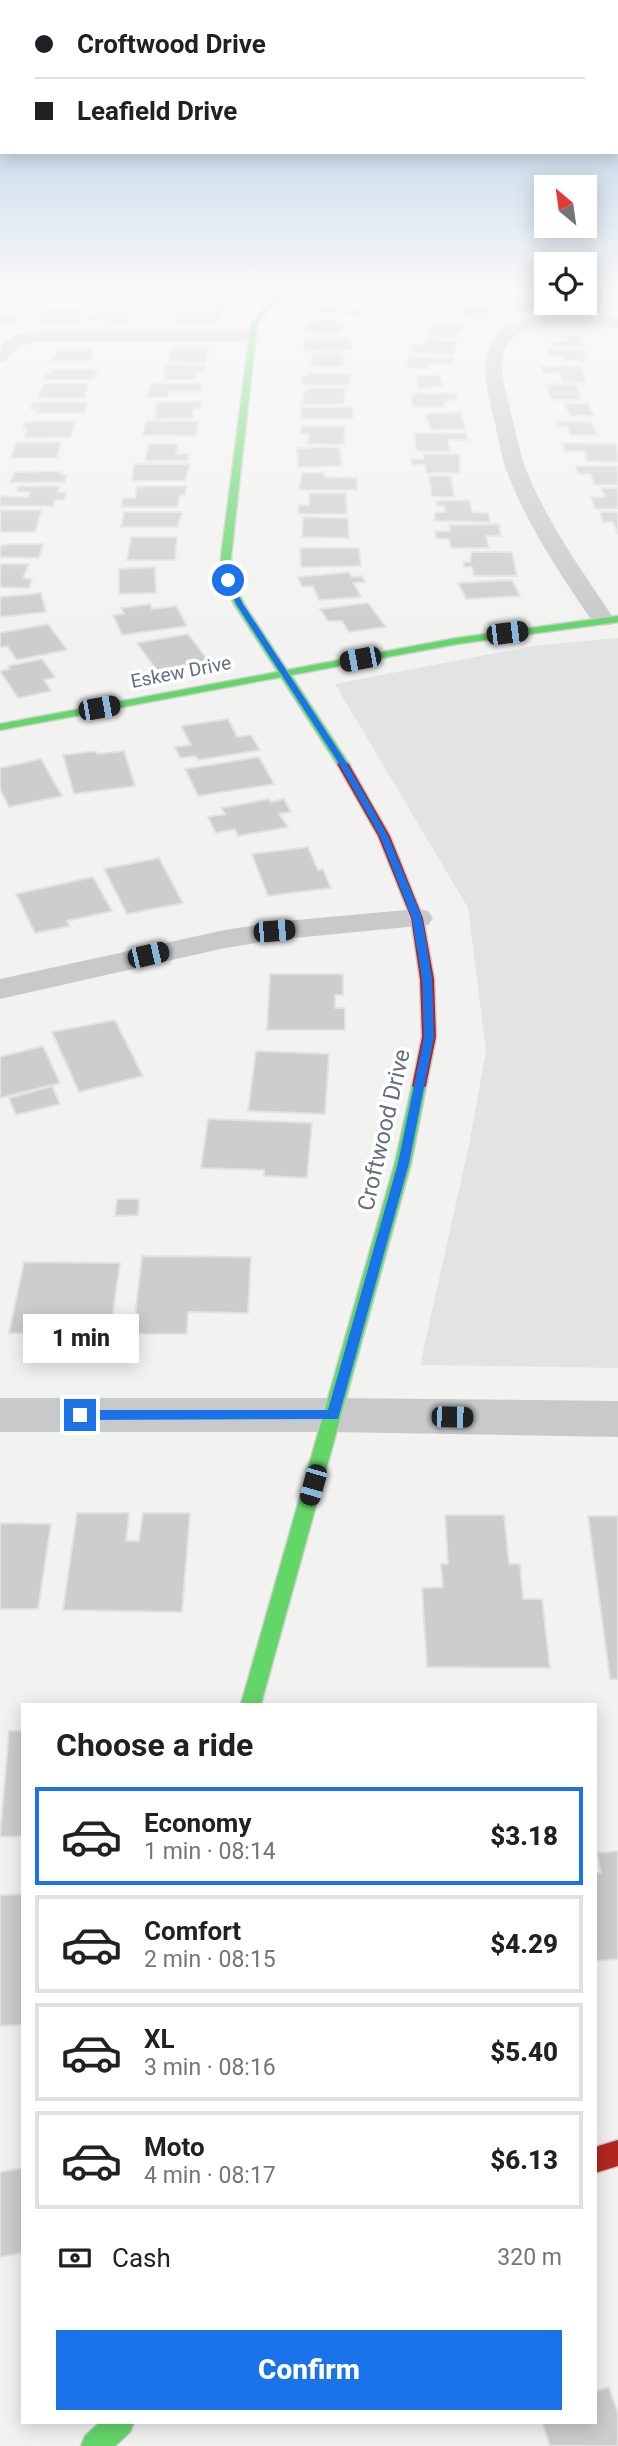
<!DOCTYPE html>
<html lang="en">
<head>
<meta charset="utf-8">
<style>
	:root { --surface:#fff; --page:#f2f2f2; --text:#202124; --muted:#757577; --line:#e0e0e0; --accent:#1a73e8 }
	body { margin:0; font-family:Roboto,sans-serif; background:var(--page); color:var(--text); height:100vh; display:flex; flex-direction:column; font-size:26px; white-space:nowrap }
	* { box-sizing:border-box; margin:0 }
	p { font-size:23px; color:var(--muted) }
	.icon { flex:none; width:38px; height:38px; fill:none; stroke:currentColor; stroke-width:2; stroke-linecap:round; stroke-linejoin:round }
	.map { position:relative; flex:1; overflow:hidden }
	.details { position:absolute; left:21px; top:1703px; width:576px; height:721px; display:flex; flex-direction:column; background:var(--surface); border-radius:0px; box-shadow:0 4px 18px #0003 }
	.details>* { flex:none }
	.guide { position:absolute; left:0px; top:0px; width:620px; height:154px; box-shadow:0 4px 18px #0003; display:grid; align-content:center; height:154px; padding:0 35px; background:var(--surface) }
	.needle { width:46px; rotate:331deg }
	.fabs { position:absolute; left:534px; top:175px; display:grid; gap:14px }
	.fabs a { display:grid; place-items:center; width:63px; height:63px; border-radius:0px; background:var(--surface); box-shadow:0 4px 18px #0003; font-size:35px }
	.end { position:absolute; width:32px; height:32px; margin:-16px; border:9px solid #1a73e8; background:#fff; box-shadow:0 0 0 4px #fff }
	.from { border-radius:50% }
	.bubble { position:absolute; height:49px; border-radius:0px; background:var(--surface); box-shadow:0 4px 18px #0003; font-size:23px; font-weight:800; line-height:49px; text-align:center }
	.car { position:absolute; width:21px; height:42px; margin:-21px -10px; border-radius:9px; box-shadow:0 0 5px 2px #0007; background:linear-gradient(#222 24%,#8ab4d8 0 40%,#222 0 76%,#8ab4d8 0 86%,#222 0) }
	.guide b { display:flex; align-items:center; gap:24px; height:66px; font-size:26px }
	.guide b+b { border-top:2px solid var(--line) }
	.guide i { width:18px; height:18px; background:var(--text) }
	ul { padding:0; list-style:none }
	li { display:flex; align-items:center; gap:21px; height:98px; margin:0 14px 10px; padding:0 21px; border:4px solid var(--line); border-radius:0px }
	li div { flex:1 }
	li b { display:block; font-size:26px }
	li em { font-style:normal; font-weight:800 }
	li.on { border-color:var(--accent) }
	li>.icon { width:63px; height:63px; stroke-width:1.5 }
	h2 { padding:0 35px; font-size:32px; line-height:84px }
	.pay { display:flex; align-items:center; gap:18px; height:77px; padding:0 35px; font-size:26px }
	.pay p { margin-inline-start:auto }
	.action { display:flex; gap:14px; margin-top:auto; padding:14px 35px }
	.action a { flex:1; height:80px; border-radius:0px; background:var(--accent); color:#fff; font-size:28px; font-weight:800; line-height:80px; text-align:center }
	.map>svg:first-child { display:block }
	.built { fill:#e2e3e3 }
	.lines { fill:none; stroke-linecap:round; stroke-linejoin:round }
	.stream { fill:#ccd0d4; fill-rule:evenodd }
	.building { fill:#cccdcd; stroke:#e2e2e1; stroke-width:2 }
	.fast-casing { stroke:#cececf; stroke-width:3 }
	.jam-casing { stroke:#cececf; stroke-width:3 }
	.street { fill:#c8c9ca; fill-rule:evenodd }
	.fast { fill:#63d668; fill-rule:evenodd }
	.jam { fill:#b3261e; fill-rule:evenodd }
	.route { fill:#1a73e8 }
	.labels { text-anchor:middle; dominant-baseline:central; stroke-width:7; stroke-linejoin:round; paint-order:stroke }
	.far-street-label { font-size:19px; fill:#656e7e; stroke:#fff }
	.street-label { font-size:23px; fill:#656e7e; stroke:#fff }
</style>
</head>
<body>
<div class="map">
<svg width="618" height="2446" viewBox="0 0 618 2446">
	<rect width="100%" height="100%" fill="#f2f2f1"/>
	<!-- built -->
	<path class="built" d="M618,638v730l-198,-3 49,-220 17,-94 -18,-143 -133,-224 197,-38z"/>
	<g class="lines">
		<!-- stream -->
		<path class="stream" d="M131,289h11l-64,10h-78v-4h78z"/>
	</g>
	<!-- building -->
	<g class="building">
		<path d="M208,289h36l-2,1h3l-6,6 -35,-4z"/>
		<path d="M393,289h35l4,1 -26,5z"/>
		<path d="M359,291l31,8 -18,7 -34,-9z"/>
		<path d="M193,295h13l30,4 -10,10 -49,-4 9,-9z"/>
		<path d="M584,298h14l3,9h-23l2,4h-19l-3,-8h26z"/>
		<path d="M519,299l4,3 16,-2 10,8 -36,5 -6,-4 7,-1 -10,-7z"/>
		<path d="M474,305l24,5 -13,5 6,1 -9,4 -30,-7z"/>
		<path d="M322,307l43,3 -4,6 -36,-3 -2,2h-9z"/>
		<path d="M42,309h39l-4,14 -40,-1z"/>
		<path d="M179,310l43,2 -9,14 -36,-2 5,-7h-8z"/>
		<path d="M95,311h35l-2,12h-21l1,-4 -21,1 2,-4h5z"/>
		<path d="M0,315l20,4 -20,8z"/>
		<path d="M329,320l16,2 -4,12 -38,-1 10,-12z"/>
		<path d="M436,322l29,4 -13,13 -29,-4z"/>
		<path d="M565,336h17l3,11h-32l-2,-6h16z"/>
		<path d="M350,337l2,13 -49,1 2,-13z"/>
		<path d="M428,339l30,2 -5,15 -42,-4 3,-5h-5l2,-3 12,1z"/>
		<path d="M172,347h37l-3,16 -37,-1z"/>
		<path d="M57,349h36l-3,12h-39z"/>
		<path d="M547,349h35l4,12h-22l-2,-6h-13z"/>
		<path d="M312,353h31l1,14h-33z"/>
		<path d="M409,356l45,2 -1,6 -23,-1 -1,6 -22,-1z"/>
		<path d="M166,365h40l-1,7h-9l-1,8h-32z"/>
		<path d="M541,366h40l6,16h-24l-3,-9h-17z"/>
		<path d="M53,369h44l-3,11h-52l3,-7h6z"/>
		<path d="M307,373l44,1 -1,11h-49l1,-9h5z"/>
		<path d="M440,375l3,11 -24,3 -3,-13z"/>
		<path d="M45,383h43l-3,15h-48z"/>
		<path d="M150,383h52l-1,9h-32l-1,5h-21z"/>
		<path d="M546,384h30l5,16h-30z"/>
		<path d="M306,388h39l-1,16h-43z"/>
		<path d="M411,393l45,1 1,6h-13l1,7h-32z"/>
		<path d="M201,401v8h-8v9l-38,1 2,-17z"/>
		<path d="M33,402h55l-4,11h-48l2,-4h-8z"/>
		<path d="M564,403h24l6,13h-24z"/>
		<path d="M301,407h52v12h-53z"/>
		<path d="M461,412l4,17 -34,1 -5,-14 2,-3z"/>
		<path d="M75,421l-4,16 -47,1 3,-9h-4l2,-7z"/>
		<path d="M146,421h53l-3,15 -53,-1z"/>
		<path d="M557,422h34l6,13h-27l-3,-9h-9z"/>
		<path d="M301,426h44l-1,19 -36,-1 1,-10h-9z"/>
		<path d="M414,433h52l2,7h-20l2,11h-34z"/>
		<path d="M16,442h45l-4,16h-46z"/>
		<path d="M563,443l53,1 2,18 -31,-1 -2,-10h-20z"/>
		<path d="M149,444h29l-2,10h13l-1,7h-43z"/>
		<path d="M339,447l3,19 -44,1 -1,-19z"/>
		<path d="M423,454h37l-1,19h-33l-1,-8h-13l-1,-6h13z"/>
		<path d="M134,464h56l-5,17h-53z"/>
		<path d="M576,466h42v19h-24l-3,-11h-13z"/>
		<path d="M62,471l-1,3 6,2 -2,6 -55,1 4,-11z"/>
		<path d="M302,473h22v4l33,1v12h-58z"/>
		<path d="M429,476h22l3,21h-22z"/>
		<path d="M18,486h42l-2,6h8l-2,8h-9l-2,6h-53v-10l28,1 2,-5h-13z"/>
		<path d="M137,486h49v1l-1,8h-5l-2,12h-57l2,-9h12z"/>
		<path d="M601,488h17v21h-23l-4,-12h14z"/>
		<path d="M309,493h37l1,21h-49v-9h11z"/>
		<path d="M470,500l2,12 16,1 2,9 -56,-1 1,-9h10l-1,-6h-7l-1,-5z"/>
		<path d="M0,510h42l-7,22h-35z"/>
		<path d="M124,512h58v1l-5,14h-56z"/>
		<path d="M600,512h18v23l-5,-13h-10z"/>
		<path d="M303,517l45,1 1,20 -47,-1z"/>
		<path d="M499,524l2,12h-15l3,12h-38l-2,-9h-13l-1,-8h15l-1,-6z"/>
		<path d="M131,537h46l-2,23h-48z"/>
		<path d="M8,544h35l-4,14 -39,-1v-11z"/>
		<path d="M300,548h59l2,18 -60,1z"/>
		<path d="M471,552h41l5,24h-43l-2,-9h-8l-1,-5h7z"/>
		<path d="M0,564h29l-6,14 9,1 -3,9 -29,-1z"/>
		<path d="M155,567l1,26 -37,1v-25z"/>
		<path d="M349,572l3,5 10,-1 3,6 -11,1 7,14 -42,3 -6,-14 -11,1 -4,-10z"/>
		<path d="M512,580l8,16 -54,3 -8,-16z"/>
		<path d="M41,593l5,19 -46,5v-20z"/>
		<path d="M368,603l18,24 -37,5 -7,-11h-14l-8,-12z"/>
		<path d="M150,604l2,5 24,-3 11,20 -65,9 -9,-20 11,-1 -3,-6z"/>
		<path d="M48,624l19,26 -50,10 -10,-14 -7,2v-15z"/>
		<path d="M188,634l22,29 -52,9 -21,-29z"/>
		<path d="M42,659l13,18 -11,3 7,11 -33,7 -18,-27 10,-2 -2,-3z"/>
		<path d="M228,719l9,18 14,-2 9,15 -62,10 -2,-4 -16,2 -5,-11 16,-2 -10,-19z"/>
		<path d="M96,751l1,3 27,-3 11,35 -61,8 -11,-39z"/>
		<path d="M259,757l15,27 -76,12 -13,-27z"/>
		<path d="M41,759l21,37 -53,11 -9,-18v-21z"/>
		<path d="M269,799l2,3 13,-3 7,13 -12,2 9,13 -50,9 -3,-7 -19,4 -8,-16 17,-3 -4,-6z"/>
		<path d="M308,847l10,23 5,-1 8,19 -63,8 -16,-42z"/>
		<path d="M159,858l24,45 -56,11 -23,-45z"/>
		<path d="M93,877l19,34 -45,10 3,5 -35,7 -19,-39z"/>
		<path d="M270,974h73v21h-8v13h10v22h-78z"/>
		<path d="M115,1020l28,56 -64,16 -27,-60z"/>
		<path d="M43,1046l17,37 -60,15v-41z"/>
		<path d="M256,1051l73,3 -4,60 -77,-3z"/>
		<path d="M52,1086l8,18 -44,11 -7,-17z"/>
		<path d="M208,1119l104,4 -5,55 -43,-2v-6l-63,-2z"/>
		<path d="M117,1199h22l-1,16 -23,1z"/>
		<path d="M142,1256l109,1 -3,56 -60,-1 -1,22h-54z"/>
		<path d="M24,1262l96,1 -9,64h-46l-2,7 -54,-1z"/>
		<path d="M77,1513h52l-3,28h13l4,-28h47l-8,99 -119,-2z"/>
		<path d="M445,1515h59l5,49h11l3,35h19l8,69 -123,-1 -5,-79 21,-1 -2,-23h7z"/>
		<path d="M588,1516h30v163h-8z"/>
		<path d="M0,1523l51,1 -13,85h-38z"/>
		<path d="M9,1731h14v105l-23,1z"/>
		<path d="M618,1851v108l-23,2v-88h6l-4,-20z"/>
		<path d="M23,1894v131l-23,1v-131z"/>
		<path d="M23,2168v85l-23,4v-85z"/>
		<path d="M609,2387l9,27v32h-68l-8,-24h53v-31z"/>
	</g>
	<g class="lines">
		<!-- fast casing -->
		<g class="fast-casing">
			<g id="fast">
				<path d="M296,289h7l-30,15 -16,20 -26,233 1,23 12,24 43,66 170,-32 161,-22v6l-161,22 -166,31 58,89 -6,3 -6,-3 -56,-87 -281,53v-6l278,-52 -44,-68 -12,-24 -1,-23 30,-233 18,-22z"/>
				<path d="M419,1081l7,5 -15,77 -150,541h-20l154,-541 17,-77z"/>
				<path d="M100,2422h34l-4,10 -15,14h-34l4,-10z"/>
			</g>
		</g>
		<!-- jam casing -->
		<g class="jam-casing">
			<g id="jam">
				<path d="M343,761l6,3 41,72 33,82 11,61 2,58 -10,49 -7,5 -7,-5 10,-49 -2,-58 -9,-61 -33,-82 -41,-72z"/>
				<path d="M618,2140v26l-23,7v-26z"/>
			</g>
		</g>
		<!-- street -->
		<g class="street">
			<path d="M559,317l59,1v10c-26,-1 -85,-9 -105,10 -18,17 -9,47 -4,67 6,22 10,46 18,67 22,53 56,101 88,148l-4,5h-16c-33,-48 -67,-98 -88,-153 -7,-18 -9,-38 -14,-57 -6,-27 -16,-58 5,-82 14,-15 42,-15 61,-16z"/>
			<path d="M42,331h210l8,5 -8,5h-210l-24,6 -12,14 -6,1 1,-19 16,-8z"/>
			<path d="M417,909l11,2 5,7 -5,7 -154,15 -49,8 -225,51v-20l225,-49 49,-8z"/>
			<path d="M0,1398h333l285,3v36l-285,-5h-333z"/>
		</g>
		<!-- fast -->
		<use href="#fast" class="fast"/>
		<!-- jam -->
		<use href="#jam" class="jam"/>
	</g>
	<!-- sky -->
	<linearGradient id="sky" x2="0" y2="1"><stop stop-color="#9dbfe0"/><stop offset="0.46" stop-color="#f9f9f9"/><stop offset="1" stop-color="#f9f9f9" stop-opacity="0"/></linearGradient>
	<rect width="618" height="631" fill="url(#sky)"/>
	<!-- route -->
	<path class="route" d="M225,578l6,2 12,24 103,158 42,74 34,82 10,61 2,58 -25,126 -71,256 -258,1 -6,-5 6,-5h248l70,-247 26,-126 -2,-58 -10,-61 -32,-82 -42,-74 -102,-158z"/>
	<g class="labels">
		<!-- far-street labels -->
		<g class="far-street-label">
			<text transform="translate(181 672) rotate(-11)">Eskew Drive</text>
		</g>
		<!-- street labels -->
		<g class="street-label">
			<text transform="translate(384 1130) rotate(-77)">Croftwood Drive</text>
		</g>
	</g>
</svg>
<div class="fabs">
<a><svg class="needle" viewBox="-14 -14 28 28"><path d="M0-13l5 13h-10z" fill="#e53935"/><path d="M0 13l5-13h-10z" fill="#757577"/></svg></a>
<a><svg class="icon" aria-label="locate" viewBox="0 0 24 24"><circle cx="12" cy="12" r="6"/><path d="M12 2v4M12 18v4M2 12h4M18 12h4"/></svg></a>
</div>
<i class="end from" style="left:228px;top:580px"></i>
<i class="end" style="left:80px;top:1415px"></i>
<div class="bubble" style="left:23px;top:1314px;width:116px">1 min</div>
<i class="car" style="left:507px;top:633px;rotate:83deg"></i>
<i class="car" style="left:360px;top:659px;rotate:259deg"></i>
<i class="car" style="left:99px;top:708px;rotate:80deg"></i>
<i class="car" style="left:274px;top:931px;rotate:85deg"></i>
<i class="car" style="left:148px;top:955px;rotate:77deg"></i>
<i class="car" style="left:452px;top:1417px;rotate:91deg"></i>
<i class="car" style="left:313px;top:1485px;rotate:196deg"></i>
<div class="guide">
<b><i class="from"></i>Croftwood Drive</b>
<b><i></i>Leafield Drive</b>
</div>
<section class="details">
<h2>Choose a ride</h2>
<ul>
<li class="on"><svg class="icon" aria-label="car" viewBox="0 0 24 24"><path d="M5 17H2v-5l4-1 3-4h7l3 4 3 1v5h-3M9 17h6M6 11h13"/><circle cx="7" cy="17" r="2"/><circle cx="17" cy="17" r="2"/></svg><div><b>Economy</b><p>1 min · 08:14</p></div><em>$3.18</em></li>
<li><svg class="icon" aria-label="car" viewBox="0 0 24 24"><path d="M5 17H2v-5l4-1 3-4h7l3 4 3 1v5h-3M9 17h6M6 11h13"/><circle cx="7" cy="17" r="2"/><circle cx="17" cy="17" r="2"/></svg><div><b>Comfort</b><p>2 min · 08:15</p></div><em>$4.29</em></li>
<li><svg class="icon" aria-label="car" viewBox="0 0 24 24"><path d="M5 17H2v-5l4-1 3-4h7l3 4 3 1v5h-3M9 17h6M6 11h13"/><circle cx="7" cy="17" r="2"/><circle cx="17" cy="17" r="2"/></svg><div><b>XL</b><p>3 min · 08:16</p></div><em>$5.40</em></li>
<li><svg class="icon" aria-label="car" viewBox="0 0 24 24"><path d="M5 17H2v-5l4-1 3-4h7l3 4 3 1v5h-3M9 17h6M6 11h13"/><circle cx="7" cy="17" r="2"/><circle cx="17" cy="17" r="2"/></svg><div><b>Moto</b><p>4 min · 08:17</p></div><em>$6.13</em></li>
</ul>
<div class="pay"><svg class="icon" aria-label="cash" viewBox="0 0 24 24"><path d="M3 7h18v10H3z"/><circle cx="12" cy="12" r="2"/></svg>Cash<p>320 m</p></div>
<div class="action"><a>Confirm</a></div>
</section>
</div>
</body>
</html>
